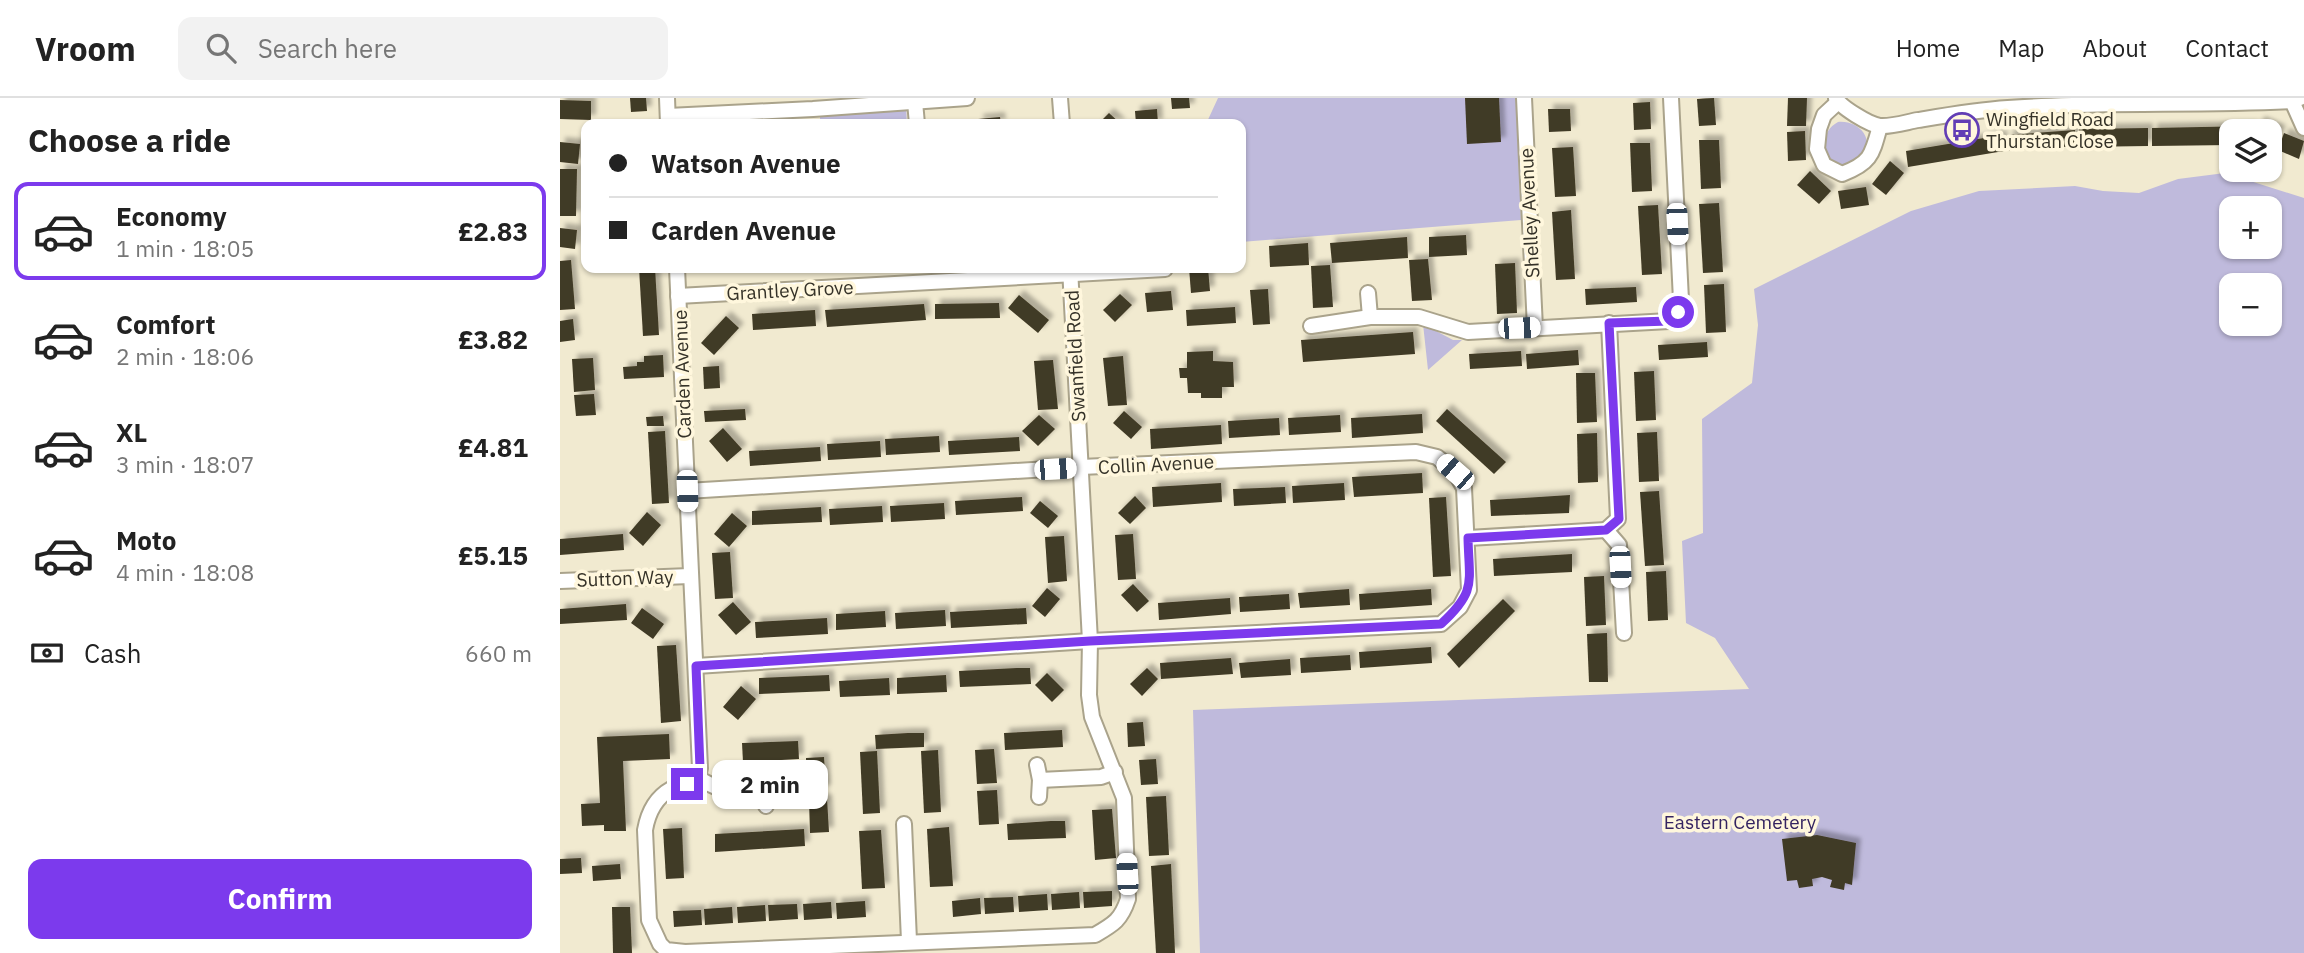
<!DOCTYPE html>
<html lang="en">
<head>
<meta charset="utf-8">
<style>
	:root { --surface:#fff; --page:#f2f2f2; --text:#222; --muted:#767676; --line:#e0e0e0; --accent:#7c3aed }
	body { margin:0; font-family:"IBM Plex Sans",sans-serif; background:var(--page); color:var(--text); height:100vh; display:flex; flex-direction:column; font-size:26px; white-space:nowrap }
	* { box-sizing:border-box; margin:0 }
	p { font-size:23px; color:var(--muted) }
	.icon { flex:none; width:38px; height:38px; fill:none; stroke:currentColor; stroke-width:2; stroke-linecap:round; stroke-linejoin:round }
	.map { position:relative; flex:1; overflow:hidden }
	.panel { display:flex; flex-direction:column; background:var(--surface); width:560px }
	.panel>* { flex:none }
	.top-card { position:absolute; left:21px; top:21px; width:665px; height:154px; border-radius:14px; box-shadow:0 2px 5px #0004; display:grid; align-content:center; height:154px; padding:0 28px; background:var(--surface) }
	.controls { position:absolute; left:1659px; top:21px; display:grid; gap:14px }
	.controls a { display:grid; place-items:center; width:63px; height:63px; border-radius:14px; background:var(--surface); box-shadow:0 2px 5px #0004; font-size:35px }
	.end { position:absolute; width:32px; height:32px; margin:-16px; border:9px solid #7c3aed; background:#fff; box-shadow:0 0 0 4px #fff }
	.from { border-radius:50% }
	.bubble { position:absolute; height:49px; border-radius:14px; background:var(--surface); box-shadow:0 2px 5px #0004; font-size:23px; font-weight:800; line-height:49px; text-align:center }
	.car { position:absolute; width:21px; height:42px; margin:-21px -10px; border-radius:9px; box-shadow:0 0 5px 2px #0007; background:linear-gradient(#fff 24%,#345 0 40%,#fff 0 76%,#345 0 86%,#fff 0) }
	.top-card b { display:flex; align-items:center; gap:24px; height:66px; font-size:26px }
	.top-card b+b { border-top:2px solid var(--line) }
	.top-card i { width:18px; height:18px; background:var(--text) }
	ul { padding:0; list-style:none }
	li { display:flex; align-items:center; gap:21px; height:98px; margin:0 14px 10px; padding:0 14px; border:4px solid transparent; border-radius:14px }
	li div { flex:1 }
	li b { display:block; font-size:26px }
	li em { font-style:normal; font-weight:800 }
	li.on { border-color:var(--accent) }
	li>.icon { width:63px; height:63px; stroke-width:1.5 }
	h2 { padding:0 28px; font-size:32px; line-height:84px }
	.pay { display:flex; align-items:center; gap:18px; height:77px; padding:0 28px; font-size:26px }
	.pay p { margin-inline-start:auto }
	.action { display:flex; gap:14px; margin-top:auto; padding:14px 28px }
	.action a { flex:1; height:80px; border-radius:14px; background:var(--accent); color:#fff; font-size:28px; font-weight:800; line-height:80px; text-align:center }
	header { display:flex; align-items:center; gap:42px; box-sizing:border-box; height:98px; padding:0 35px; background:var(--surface); border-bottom:2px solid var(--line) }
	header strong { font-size:33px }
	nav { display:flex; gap:38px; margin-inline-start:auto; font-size:24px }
	.search { width:490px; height:63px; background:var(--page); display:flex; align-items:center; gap:18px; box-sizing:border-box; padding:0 24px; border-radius:14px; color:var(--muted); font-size:26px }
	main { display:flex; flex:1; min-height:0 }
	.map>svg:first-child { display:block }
	.green { fill:#bfbadc; fill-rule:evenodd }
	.building { fill:#413a25; filter:url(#shadow) }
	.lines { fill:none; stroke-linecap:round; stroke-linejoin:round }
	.minor-casing { stroke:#aaa38b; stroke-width:18 }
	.minor { stroke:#fff; stroke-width:14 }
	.route { stroke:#7c3aed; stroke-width:9 }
	.labels { text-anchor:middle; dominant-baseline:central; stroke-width:7; stroke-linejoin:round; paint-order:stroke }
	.poi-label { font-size:19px; fill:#353228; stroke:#fff7dd; text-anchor:start }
	.street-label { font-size:19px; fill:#353228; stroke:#fff7dd }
	.park-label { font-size:19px; fill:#342361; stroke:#fff7dd }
</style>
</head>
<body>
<header>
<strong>Vroom</strong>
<div class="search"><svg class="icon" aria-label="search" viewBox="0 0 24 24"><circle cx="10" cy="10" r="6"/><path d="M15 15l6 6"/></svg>Search here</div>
<nav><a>Home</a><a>Map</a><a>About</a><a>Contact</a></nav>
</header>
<main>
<section class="panel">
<h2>Choose a ride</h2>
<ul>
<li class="on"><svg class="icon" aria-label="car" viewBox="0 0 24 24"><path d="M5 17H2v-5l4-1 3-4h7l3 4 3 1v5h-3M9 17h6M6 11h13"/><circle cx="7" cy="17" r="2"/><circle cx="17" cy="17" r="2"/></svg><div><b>Economy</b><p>1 min · 18:05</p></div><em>£2.83</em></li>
<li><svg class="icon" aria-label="car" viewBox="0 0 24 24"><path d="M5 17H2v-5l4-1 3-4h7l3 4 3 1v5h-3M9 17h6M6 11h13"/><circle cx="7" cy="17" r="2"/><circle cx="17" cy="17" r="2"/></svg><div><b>Comfort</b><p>2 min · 18:06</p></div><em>£3.82</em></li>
<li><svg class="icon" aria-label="car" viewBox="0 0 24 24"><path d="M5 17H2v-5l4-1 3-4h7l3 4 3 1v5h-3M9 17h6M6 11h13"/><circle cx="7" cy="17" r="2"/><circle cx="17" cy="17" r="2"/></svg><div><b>XL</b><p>3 min · 18:07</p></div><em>£4.81</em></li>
<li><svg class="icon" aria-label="car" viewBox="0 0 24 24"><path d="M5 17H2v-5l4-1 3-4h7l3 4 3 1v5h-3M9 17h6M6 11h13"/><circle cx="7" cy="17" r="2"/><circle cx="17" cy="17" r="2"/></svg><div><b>Moto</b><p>4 min · 18:08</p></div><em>£5.15</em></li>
</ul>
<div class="pay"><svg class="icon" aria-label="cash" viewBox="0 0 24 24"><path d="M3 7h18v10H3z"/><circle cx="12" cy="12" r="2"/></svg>Cash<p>660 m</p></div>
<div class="action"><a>Confirm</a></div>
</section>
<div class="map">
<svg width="1744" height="855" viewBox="0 0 1744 855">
	<defs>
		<filter id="shadow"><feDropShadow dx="5" dy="-5" stdDeviation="2" flood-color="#0004"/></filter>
	</defs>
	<rect width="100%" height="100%" fill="#f1ead0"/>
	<!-- green -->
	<g class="green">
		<path d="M658,0h298l5,122 -280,22v-118h-35z"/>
		<path d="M346,9l1,17h-87v-12z"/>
		<path d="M1278,24c20,-2 39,17 23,36 -3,4 -9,8 -13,11l-19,-3c-5,-17 -9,-34 9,-44z"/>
		<path d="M1665,75l79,25v755h-1104l-7,-243 556,-21 -34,-51 -29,-15 -4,-82 21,-8 -1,-114 50,-36 6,-58 -4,-36 157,-78 68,-20 96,-5 28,5 36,2 39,-14zM1671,110h39v39h-39zM1671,187h39v39h-39z"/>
		<path d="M863,226l30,16h9l-34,30z"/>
	</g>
	<!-- building -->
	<g class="building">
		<path d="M70,0h16l1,13 -16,1z"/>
		<path d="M611,0h18l1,10 -18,1z"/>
		<path d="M905,0h34l2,44 -34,2z"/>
		<path d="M1154,0l2,27 -17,1 -2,-27z"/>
		<path d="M1228,0h19l-1,28h-19z"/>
		<path d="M0,2l31,1v19l-31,-1z"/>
		<path d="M1090,4l1,27 -17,1 -1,-27z"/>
		<path d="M597,11l1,15h-22l-1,-13z"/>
		<path d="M988,11h22l1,22 -22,1z"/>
		<path d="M549,15l12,11h-23z"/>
		<path d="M440,19l1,7h-22l-1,-5z"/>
		<path d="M1700,23l21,9 -8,16 -3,-1v-14h-15z"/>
		<path d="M1692,28v5h-21v14l-79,1v-18z"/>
		<path d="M1588,30v18l-68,1 -1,-18z"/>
		<path d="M1515,32l1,16 -67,5 -1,-16z"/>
		<path d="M1245,33l1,29 -18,1 -1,-29z"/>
		<path d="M1724,35l20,8 -5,18 -21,-9z"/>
		<path d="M1442,37l2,16 -96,16 -2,-16z"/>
		<path d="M1139,42h20l2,48 -20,1z"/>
		<path d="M0,44l20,2 -2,20 -18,-2z"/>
		<path d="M1070,45h20l2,48 -20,1z"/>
		<path d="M1013,49l3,49 -21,1 -3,-49z"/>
		<path d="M1330,63l14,12 -18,22 -14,-11z"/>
		<path d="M0,71h17l-1,47h-16z"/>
		<path d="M1250,73l21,20 -12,13 -22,-19z"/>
		<path d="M1306,89l3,18 -28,4 -3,-18z"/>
		<path d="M1159,105l4,69 -20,1 -4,-69z"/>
		<path d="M1098,107l4,69 -20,1 -4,-69z"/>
		<path d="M1011,112l4,69 -19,1 -4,-68z"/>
		<path d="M0,130l17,2 -2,19 -15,-2z"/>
		<path d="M906,137l1,20 -38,2v-20z"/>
		<path d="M847,139l1,21 -76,5 -2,-20z"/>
		<path d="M748,145l1,22 -39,2 -1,-21z"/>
		<path d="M868,161l4,41 -20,1 -3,-41z"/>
		<path d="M11,162l4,49 -15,1v-49z"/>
		<path d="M955,165l2,50 -20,1 -2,-50z"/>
		<path d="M770,167l3,42 -20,1 -2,-42z"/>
		<path d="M79,170h16l4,67 -16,1z"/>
		<path d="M191,170h43v2l-43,2z"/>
		<path d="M629,170h19l2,23 -19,2z"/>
		<path d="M1164,186l2,48 -20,1 -2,-48z"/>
		<path d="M1076,189l1,15 -51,3 -1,-16z"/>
		<path d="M708,191l2,35 -17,1 -3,-35z"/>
		<path d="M611,193l2,19 -26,2 -2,-19z"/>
		<path d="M560,196l12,11 -17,17 -12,-12z"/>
		<path d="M459,197l30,25 -11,13 -30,-25z"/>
		<path d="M439,205l1,15 -65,1v-15z"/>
		<path d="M364,206l2,16 -99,7 -2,-17z"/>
		<path d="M675,209l1,16 -49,3 -1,-16z"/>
		<path d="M255,212l1,16 -63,4 -1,-16z"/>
		<path d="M166,218l13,12 -25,27 -13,-12z"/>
		<path d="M13,221l2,21 -15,2v-21z"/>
		<path d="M853,234l2,22 -112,8 -2,-22z"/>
		<path d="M1147,244l1,15 -49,3 -1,-15z"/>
		<path d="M1018,252l1,15 -52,4 -1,-15z"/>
		<path d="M653,253v10l20,1 1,25h-12v11h-21v-5h-13l-1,-15h-7l-1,-10h8v-16z"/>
		<path d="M961,253l1,15 -52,3 -1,-15z"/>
		<path d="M103,257l1,22 -40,2 -1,-12 14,-1v-4h7v-6z"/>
		<path d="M563,258l4,49 -19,1 -5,-48z"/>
		<path d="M33,260l2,32 -21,2 -2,-33z"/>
		<path d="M493,262l5,49 -20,1 -4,-49z"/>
		<path d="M159,268l1,22 -16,1 -1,-22z"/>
		<path d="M1094,273l2,49 -20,1 -2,-49z"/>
		<path d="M1016,275h19l2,49 -20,1z"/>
		<path d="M34,296l2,21 -20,1 -2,-21z"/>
		<path d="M185,311l1,11 -41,2 -1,-11z"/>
		<path d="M887,311l59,53 -12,12 -58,-53z"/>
		<path d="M564,313l18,16 -11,12 -18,-16z"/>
		<path d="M862,316l1,19 -71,5 -1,-20z"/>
		<path d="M479,317l16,14 -17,17 -16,-15z"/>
		<path d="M780,317l1,17 -52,3 -1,-17z"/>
		<path d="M103,318l1,10h-17l-1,-9z"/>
		<path d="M719,320l1,17 -51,3 -1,-17z"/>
		<path d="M661,327l1,19 -71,5 -1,-20z"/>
		<path d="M163,330l19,21 -15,13 -18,-21z"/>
		<path d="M105,333l4,72 -17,1 -4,-72z"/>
		<path d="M1097,334l2,49 -20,1 -2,-49z"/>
		<path d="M1037,335l1,49 -20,1 -1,-49z"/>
		<path d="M379,338l1,16 -54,3 -1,-16z"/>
		<path d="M459,339l1,14 -71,4 -1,-14z"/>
		<path d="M320,343l1,16 -53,3 -1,-16z"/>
		<path d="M260,349l1,14 -71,5 -1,-15z"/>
		<path d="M862,375l1,20 -69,4 -2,-20z"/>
		<path d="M661,385l1,19 -69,5 -1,-20z"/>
		<path d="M784,385l1,17 -52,3 -1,-17z"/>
		<path d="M725,389l1,16 -52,3 -1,-17z"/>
		<path d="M1099,393l5,74 -19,1 -5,-74z"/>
		<path d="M1010,397l-1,18 -78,3 -1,-16z"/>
		<path d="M575,398l11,12 -16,16 -12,-11z"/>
		<path d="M462,399l1,14 -67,4 -1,-14z"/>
		<path d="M886,399l5,79 -18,1 -4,-79z"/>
		<path d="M480,403l18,15 -10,12 -18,-15z"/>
		<path d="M384,405l1,16 -54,3 -1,-16z"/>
		<path d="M322,408l1,16 -53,3 -1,-16z"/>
		<path d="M261,409l1,15 -70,3v-14z"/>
		<path d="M87,414l14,13 -18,21 -14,-13z"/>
		<path d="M172,415l15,13 -18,21 -15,-13z"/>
		<path d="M63,436l1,16 -64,5v-16z"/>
		<path d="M573,436l3,45 -18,1 -3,-45z"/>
		<path d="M504,438l3,45 -19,2 -3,-46z"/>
		<path d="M170,454l3,46 -18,1 -3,-46z"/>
		<path d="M1012,456v18l-78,4 -1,-17z"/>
		<path d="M1106,473l2,49 -20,1 -2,-49z"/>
		<path d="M1044,478l2,49 -20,1 -2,-49z"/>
		<path d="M573,486l16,17 -12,11 -16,-17z"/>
		<path d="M487,490l13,11 -15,18 -13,-11z"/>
		<path d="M789,491l1,16 -50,3 -2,-15z"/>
		<path d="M871,491l1,16 -72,5 -1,-16z"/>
		<path d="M729,496l1,15 -50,3 -1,-15z"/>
		<path d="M670,500l1,16 -72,6 -1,-17z"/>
		<path d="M943,501l12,12 -56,57 -12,-14z"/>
		<path d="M173,504l18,20 -15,13 -18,-20z"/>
		<path d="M66,506l1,16 -67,4v-15z"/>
		<path d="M82,510l22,16 -11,15 -22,-16z"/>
		<path d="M466,510l1,16 -76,4 -1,-16z"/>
		<path d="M385,512l1,16 -50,3 -1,-16z"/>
		<path d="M325,513l1,16 -50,3v-16z"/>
		<path d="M267,520l1,16 -72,4 -1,-16z"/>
		<path d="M1047,535l1,49h-19l-2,-48z"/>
		<path d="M116,547l5,76 -20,2 -4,-77z"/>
		<path d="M871,549l1,16 -72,5 -1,-16z"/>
		<path d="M790,557l1,15 -50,3 -1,-15z"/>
		<path d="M671,560l2,16 -72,5 -1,-16z"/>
		<path d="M730,561l1,16 -50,3 -2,-15z"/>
		<path d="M457,570h13l1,16 -71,3 -1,-16z"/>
		<path d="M587,570l11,11 -16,17 -12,-12z"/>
		<path d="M487,575l17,17 -12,12 -17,-17z"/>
		<path d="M269,577l1,16 -71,3v-16z"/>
		<path d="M386,577l1,17 -50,2v-16z"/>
		<path d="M329,580l1,17 -50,2 -1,-16z"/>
		<path d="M181,588l15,13 -18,21 -15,-13z"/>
		<path d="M583,624l2,24 -17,1 -1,-24z"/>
		<path d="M502,632l1,17 -58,3 -1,-17z"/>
		<path d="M348,635h16v14l-48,2 -1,-14z"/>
		<path d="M109,636l1,25 -47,2 3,70h-22v-6l-22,1 -1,-22 19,-1 -3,-66z"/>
		<path d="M238,643l1,18 -56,3 -1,-19z"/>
		<path d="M434,651l3,34 -20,1 -2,-34z"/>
		<path d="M378,652l3,62 -17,1 -3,-62z"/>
		<path d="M317,653l3,62 -17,1 -3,-62z"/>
		<path d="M264,659l2,33 -19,1 -1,-33z"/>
		<path d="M596,661l2,25 -17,1 -2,-25z"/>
		<path d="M437,692l2,34 -20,1 -2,-34z"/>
		<path d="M606,698l3,59 -20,1 -3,-59z"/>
		<path d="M267,701l2,33 -19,1 -1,-33z"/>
		<path d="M552,711l4,49 -21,2 -3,-50z"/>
		<path d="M491,723h14l1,17 -58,2 -1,-16z"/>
		<path d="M389,729l4,59 -23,1 -3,-58z"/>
		<path d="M122,730l2,50 -18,1 -3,-50z"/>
		<path d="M244,731l1,17 -90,6v-18z"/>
		<path d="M321,732l4,58 -23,1 -3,-58z"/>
		<path d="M1257,737l39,8 -4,42 -7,-2 -1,7 -14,-3 2,-7 -10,-3 -10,2 1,7 -14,2 -2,-8 -10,1 -5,-42z"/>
		<path d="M21,760l1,15 -22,1v-15z"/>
		<path d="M60,766l1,15 -28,2 -1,-15z"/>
		<path d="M611,766l4,89h-19l-5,-87z"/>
		<path d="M552,793v15l-28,2 -1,-16z"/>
		<path d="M519,794l1,16 -28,2 -1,-16z"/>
		<path d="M487,796l1,16 -29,2 -1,-16z"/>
		<path d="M453,799l1,15 -29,2 -1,-16z"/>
		<path d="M420,800l1,16 -28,3 -1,-16z"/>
		<path d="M305,803l1,16 -29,2 -1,-16z"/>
		<path d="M271,804l1,16 -28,2 -1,-16z"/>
		<path d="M237,806l1,15 -29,2 -1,-16z"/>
		<path d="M205,807l1,16 -28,2 -1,-16z"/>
		<path d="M52,809h18l2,46h-19z"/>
		<path d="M172,809l1,16 -28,2 -1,-16z"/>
		<path d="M141,812l1,15 -28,2 -1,-16z"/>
	</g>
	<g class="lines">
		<!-- minor casing -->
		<g class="minor-casing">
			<g id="minor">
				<path d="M107,0l1,26"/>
				<path d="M500,0l2,26"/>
				<path d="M964,0l11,230"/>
				<path d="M1276,0c4,9 34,27 44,28 11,1 27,-4 38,-6 30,-5 59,-10 90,-12 94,-7 189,-2 284,-7l8,-3"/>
				<path d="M1732,3l12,27"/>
				<path d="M355,4l2,22"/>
				<path d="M1278,4l-14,13 -5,14 -2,20 7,16 18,9c29,-11 30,-19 38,-48"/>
				<path d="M108,18l145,-7 154,-11"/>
				<path d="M117,170l23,500 -2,10c-9,5 -18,6 -27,11 -16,9 -23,24 -26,41l4,90 11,24 6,6 19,2 410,-17c19,-11 26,-15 33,-36l-4,-101 -32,-81 -3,-22 1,-54 -20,-373"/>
				<path d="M808,195l2,24"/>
				<path d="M118,198l487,-27"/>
				<path d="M1049,225l9,196 -12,11 13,15 5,88"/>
				<path d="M751,228l59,-9h49l49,15 201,-11 9,-10 3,-11 -10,-202"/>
				<path d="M127,393l394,-24 335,-15 21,5 18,15 9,16 5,102 -9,17 -19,17 -351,17 -394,25"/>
				<path d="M908,440l138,-8"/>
				<path d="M0,483l130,-5"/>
				<path d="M477,667l3,15 -1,17"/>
				<path d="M138,680c25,15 39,16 67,13"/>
				<path d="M204,682l2,26"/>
				<path d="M480,682l61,-3 14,-5"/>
				<path d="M344,726l5,117"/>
			</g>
		</g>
		<!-- minor -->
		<use href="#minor" class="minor"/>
	</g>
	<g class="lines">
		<!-- route -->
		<path class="route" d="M127,686l11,-6 2,-10 -4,-102 394,-25 351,-17c36,-33 28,-41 27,-86l138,-8 13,-11 -10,-196 60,-2 9,-9"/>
	</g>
	<!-- icons -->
	<defs>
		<g id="bus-ring" transform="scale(1.75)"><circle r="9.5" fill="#fff7dd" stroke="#623db5" stroke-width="1.5"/><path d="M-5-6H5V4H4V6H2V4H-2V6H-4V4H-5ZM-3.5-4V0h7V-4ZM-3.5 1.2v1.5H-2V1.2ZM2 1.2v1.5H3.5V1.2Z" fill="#623db5"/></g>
	</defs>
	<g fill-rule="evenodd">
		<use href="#bus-ring" x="1402" y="32"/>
	</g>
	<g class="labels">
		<!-- poi labels -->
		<g class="poi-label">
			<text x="1426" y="21">Wingfield Road<tspan x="1426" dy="22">Thurstan Close</tspan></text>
		</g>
		<!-- street labels -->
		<g class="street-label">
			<text transform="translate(969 115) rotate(-93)">Shelley Avenue</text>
			<text transform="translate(230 192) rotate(-3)">Grantley Grove</text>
			<text transform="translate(515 258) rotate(-93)">Swanfield Road</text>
			<text transform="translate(122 276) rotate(-92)">Carden Avenue</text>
			<text transform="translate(596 366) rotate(-3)">Collin Avenue</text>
			<text transform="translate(65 480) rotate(-2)">Sutton Way</text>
		</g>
		<!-- park labels -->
		<g class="park-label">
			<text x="1180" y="724">Eastern Cemetery</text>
		</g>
	</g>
</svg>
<div class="controls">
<a><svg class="icon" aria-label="layers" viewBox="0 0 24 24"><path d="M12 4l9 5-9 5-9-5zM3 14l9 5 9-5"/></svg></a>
<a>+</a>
<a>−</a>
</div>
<i class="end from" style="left:1118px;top:214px"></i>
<i class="end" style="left:127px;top:686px"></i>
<div class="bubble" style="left:152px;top:662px;width:116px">2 min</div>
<i class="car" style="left:1117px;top:126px;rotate:177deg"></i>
<i class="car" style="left:959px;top:230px;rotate:88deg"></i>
<i class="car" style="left:495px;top:371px;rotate:87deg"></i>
<i class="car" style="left:895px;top:374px;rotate:311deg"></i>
<i class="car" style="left:127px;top:393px;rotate:178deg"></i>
<i class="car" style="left:1060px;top:469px;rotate:177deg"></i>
<i class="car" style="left:567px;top:776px;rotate:357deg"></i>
<div class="top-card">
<b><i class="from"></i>Watson Avenue</b>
<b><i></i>Carden Avenue</b>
</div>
</div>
</main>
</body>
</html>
